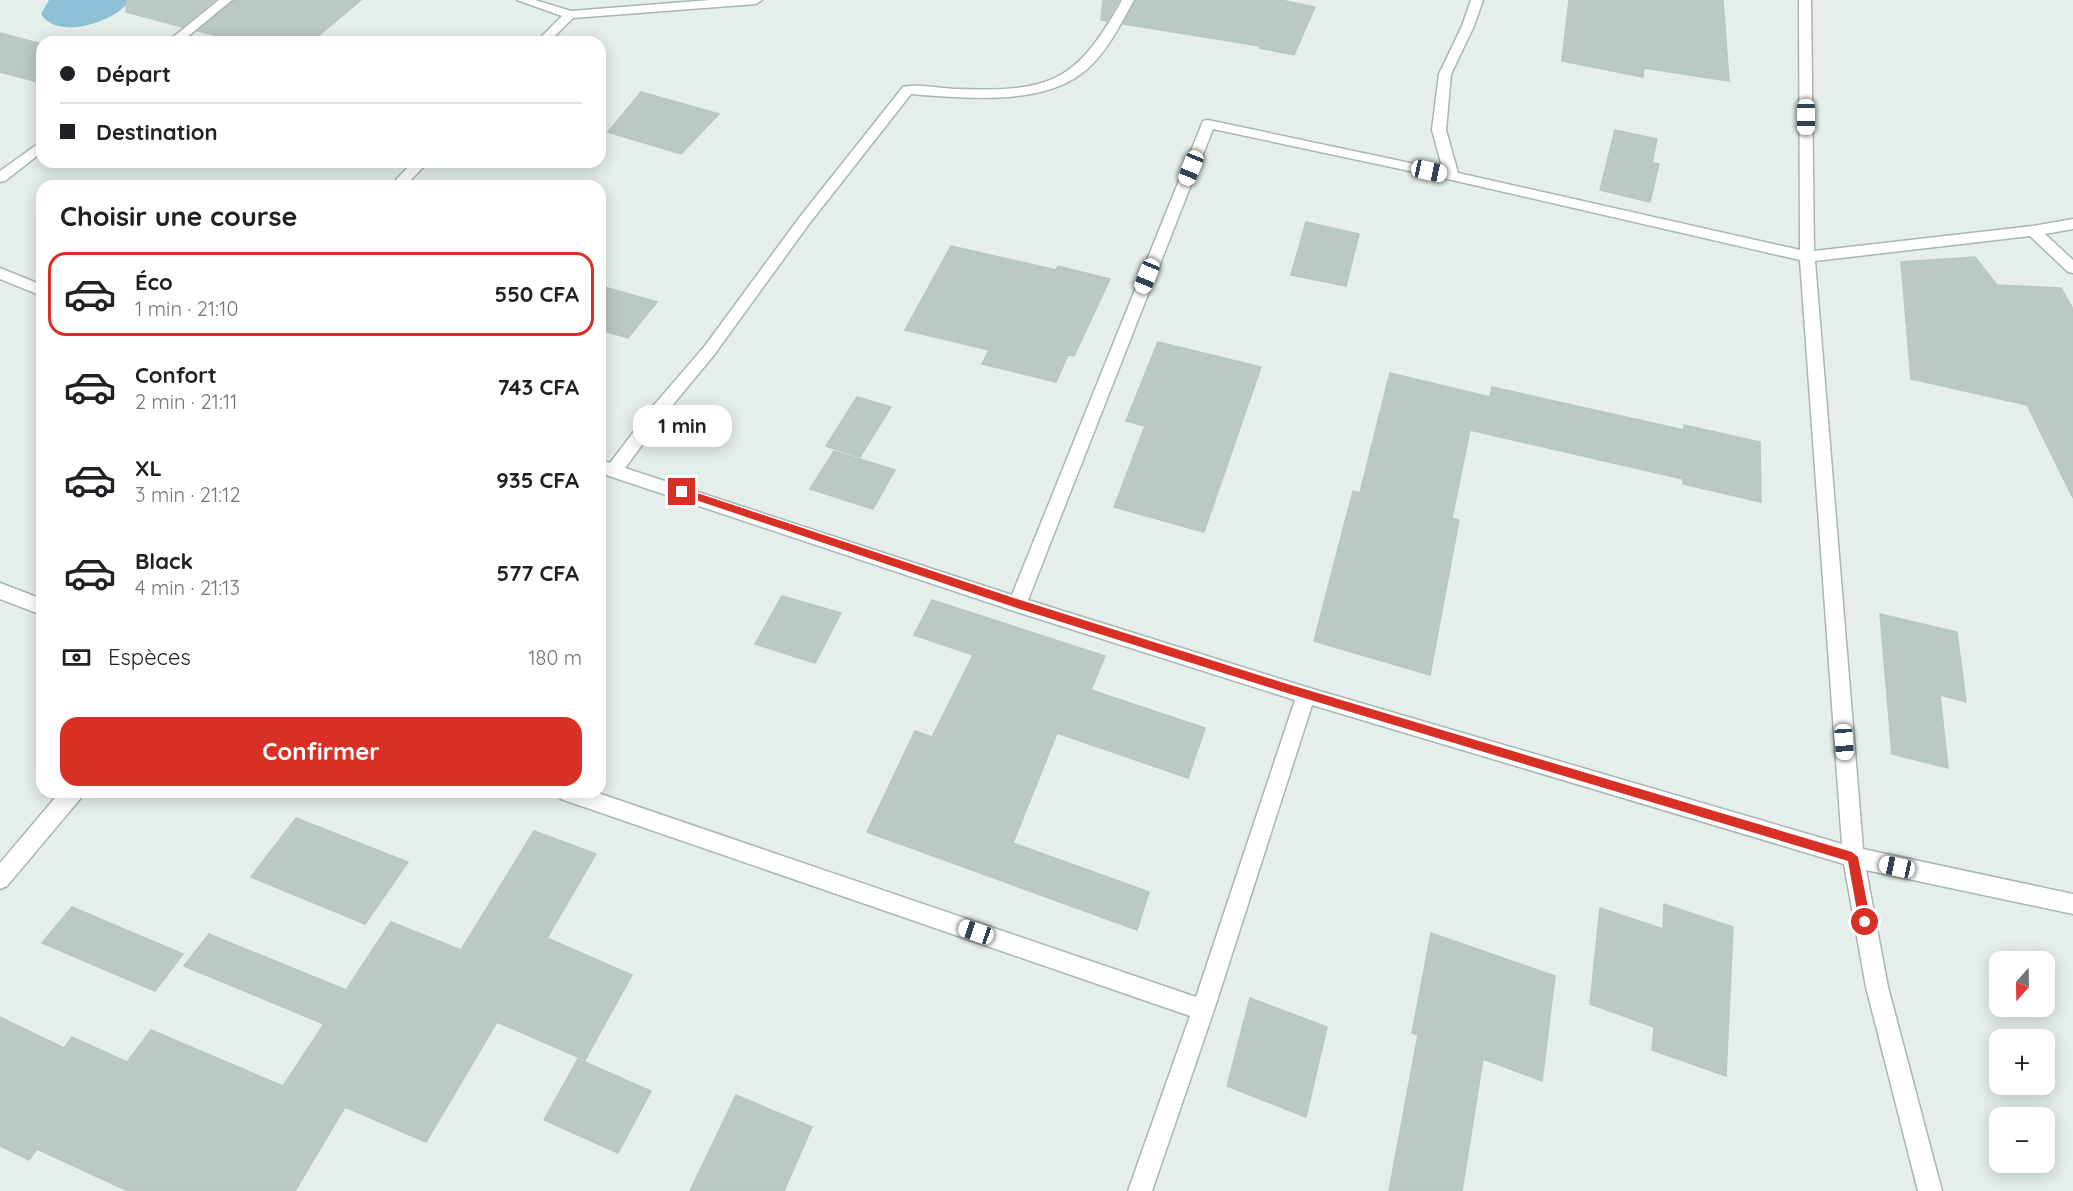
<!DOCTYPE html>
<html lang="fr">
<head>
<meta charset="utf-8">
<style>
	:root { --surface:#fff; --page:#f2f2f2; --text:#202124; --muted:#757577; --line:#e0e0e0; --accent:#d93025 }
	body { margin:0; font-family:Quicksand,sans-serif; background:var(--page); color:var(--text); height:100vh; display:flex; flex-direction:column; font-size:22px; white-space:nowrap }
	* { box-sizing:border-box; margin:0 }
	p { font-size:20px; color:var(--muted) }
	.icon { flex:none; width:33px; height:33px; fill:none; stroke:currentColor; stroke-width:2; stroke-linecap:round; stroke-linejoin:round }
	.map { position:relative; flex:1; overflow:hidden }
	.details { position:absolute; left:36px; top:180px; width:570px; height:618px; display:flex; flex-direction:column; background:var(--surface); border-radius:18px; box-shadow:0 3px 15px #0003 }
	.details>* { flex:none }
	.hud { position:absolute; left:36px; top:36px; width:570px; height:132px; border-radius:18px; box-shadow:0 3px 15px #0003; display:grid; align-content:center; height:132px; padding:0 24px; background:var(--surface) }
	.needle { width:39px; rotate:200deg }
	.controls { position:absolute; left:1989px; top:951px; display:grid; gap:12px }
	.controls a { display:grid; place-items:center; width:66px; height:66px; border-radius:12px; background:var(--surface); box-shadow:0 3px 15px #0003; font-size:30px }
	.end { position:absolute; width:27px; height:27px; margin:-14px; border:8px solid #d93025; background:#fff; box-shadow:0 0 0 3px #fff }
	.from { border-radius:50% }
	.bubble { position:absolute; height:42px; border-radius:18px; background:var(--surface); box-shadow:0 3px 15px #0003; font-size:20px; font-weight:700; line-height:42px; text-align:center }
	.car { position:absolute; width:18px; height:36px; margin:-18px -9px; border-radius:8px; box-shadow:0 0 4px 2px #0007; background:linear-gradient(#fff 24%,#345 0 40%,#fff 0 76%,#345 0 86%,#fff 0) }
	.hud b { display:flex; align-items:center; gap:21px; height:57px; font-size:22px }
	.hud b+b { border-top:2px solid var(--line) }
	.hud i { width:15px; height:15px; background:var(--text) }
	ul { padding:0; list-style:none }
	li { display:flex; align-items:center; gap:18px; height:84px; margin:0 12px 9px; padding:0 12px; border:3px solid transparent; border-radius:18px }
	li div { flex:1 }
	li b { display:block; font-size:22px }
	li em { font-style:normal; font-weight:700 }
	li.on { border-color:var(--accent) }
	li>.icon { width:54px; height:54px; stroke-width:1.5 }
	h2 { padding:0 24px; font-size:27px; line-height:72px }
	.pay { display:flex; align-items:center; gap:15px; height:66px; padding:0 24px; font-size:22px }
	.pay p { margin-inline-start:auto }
	.cta { display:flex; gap:12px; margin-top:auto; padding:12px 24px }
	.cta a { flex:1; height:69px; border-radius:18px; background:var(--accent); color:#fff; font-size:24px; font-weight:700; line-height:69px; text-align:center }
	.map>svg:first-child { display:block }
	.water { fill:#8cc0d4 }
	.building { fill:#bac9c5; stroke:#b7c8c3; stroke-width:1.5 }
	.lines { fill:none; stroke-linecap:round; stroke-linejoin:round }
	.minor-casing { stroke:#a7b7b3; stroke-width:3 }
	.minor { fill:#fff; fill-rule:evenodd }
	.route { fill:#d93025 }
</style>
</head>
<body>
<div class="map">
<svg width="2073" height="1191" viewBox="0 0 2073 1191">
	<rect width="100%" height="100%" fill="#e5eeeb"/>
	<!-- water -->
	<path class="water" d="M49,0h81c-14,22 -73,41 -89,14z"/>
	<!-- building -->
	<g class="building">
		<path d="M127,0h88l-33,27 -56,-15z"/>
		<path d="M234,0h127l-50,42h-71l-42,-11z"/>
		<path d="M1103,0h16l-12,21 -6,-1z"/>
		<path d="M1136,0h145l34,7 -21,48 -35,-7 1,-2 -137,-22z"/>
		<path d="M1569,0h154l6,81 -85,-13 -1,9 -81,-16z"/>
		<path d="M0,33l42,11v39l-42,-11z"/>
		<path d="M641,92l78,22 -38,40 -73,-22z"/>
		<path d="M1615,130l42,9 -5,24 7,1 -9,38 -50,-12z"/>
		<path d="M1306,222l53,12 -13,52 -55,-11z"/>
		<path d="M951,246l105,24 2,-4 52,13 -36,77 -6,-1 -12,27 -74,-18 7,-14 -84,-20z"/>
		<path d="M1975,257l22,28 64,3 12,21v189l-46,-93 -116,-26 -10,-117z"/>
		<path d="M600,286l15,4 42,12 -29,36 -28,-8z"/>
		<path d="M1158,342l103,25 -57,165 -90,-25 31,-81 -19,-5z"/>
		<path d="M1390,373l100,24 2,-10 192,43v-5l76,17 1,60 -78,-18v-5l-213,-49 -18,88 7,2 -29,155 -116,-34 39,-150 7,2z"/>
		<path d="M857,397l34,10 -31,50 -34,-11z"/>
		<path d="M834,451l61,19 -22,39 -63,-20z"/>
		<path d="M782,596l59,17 -26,50 -60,-19z"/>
		<path d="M932,600l173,56 -14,34 114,38 -17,50 -131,-45 -44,110 136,49 -12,38 -270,-98 48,-101 17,6 41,-82 -59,-20z"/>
		<path d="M1880,614l77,18 9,70 -26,-7 8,73 -56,-14z"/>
		<path d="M296,818l112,44 -43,62 -114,-47z"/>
		<path d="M534,831l62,23 -49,84 85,37 -47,85 -88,-38 -71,120 -81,-35 -50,84h-167l-91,-42 -8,11 -29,-14v-129l64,31 8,-11 55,25 24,-32 132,56 41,-62 -140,-58 25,-32 137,56 45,-68 70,28z"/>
		<path d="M1664,904l69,23 -7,149 -74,-26 2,-23 -64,-23 10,-96 63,21z"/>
		<path d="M72,907l111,47 -28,37 -113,-48z"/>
		<path d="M1431,933l124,43 -13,105 -59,-22 -21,132h-73l29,-156 -6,-2z"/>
		<path d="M1250,998l77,29 -21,90 -79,-31z"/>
		<path d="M578,1059l73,32 -33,62 -74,-33z"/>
		<path d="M736,1095l76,32 -28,64h-94z"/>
	</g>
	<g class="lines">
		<!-- minor casing -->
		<g class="minor-casing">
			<g id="minor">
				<path d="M219,0h13l-51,42h-14z"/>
				<path d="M517,0h18l36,11 140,-11h51l-6,4 -183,14 -24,24h-13l26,-26z"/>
				<path d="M1122,0h12c-14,25 -29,57 -53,74 -43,32 -119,24 -170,20l-102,130 -95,131 -48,58 -41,55 387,127 191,-474 5,-1 235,50 -11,-40 7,-56 23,-48 9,-26h12l-9,26 -23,48 -5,56 12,43 342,77 -1,-250h12l3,251 219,-25 40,-7v10l-28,5 28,26v13l-5,-1 -38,-36 -215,25 48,588 210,45v20l-207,-44 22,117 54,204h-24l-52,-204 -22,-123 -532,-159 -98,305 -62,181h-24l62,-175 -629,-217 -3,-7h37l601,205 99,-297 -278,-88 -417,-139v-13l10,3 44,-58 50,-58 95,-129 104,-131c17,-4 39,2 56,2 93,3 117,-7 163,-89zM1213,129l239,51 348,80 42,584 -536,-157 -278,-87z"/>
				<path d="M42,141v11l-37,29 -5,1v-11z"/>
				<path d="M413,162h15l-23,24h-15z"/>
				<path d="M0,268l42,17v11l-42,-17z"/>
				<path d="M0,583l42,16v16l-42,-16z"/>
				<path d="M60,792h23l-3,7 -73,87 -7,3v-26z"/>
			</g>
		</g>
		<!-- minor -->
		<use href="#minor" class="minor"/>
	</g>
	<!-- route -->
	<path class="route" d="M682,488l335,111 267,84 568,169 6,5 13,65 -6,6 -6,-6 -11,-61 -564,-169 -267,-84 -339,-114 -1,-2z"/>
</svg>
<div class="controls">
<a><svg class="needle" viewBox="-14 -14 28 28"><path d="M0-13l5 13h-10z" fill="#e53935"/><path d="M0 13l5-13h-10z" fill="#757577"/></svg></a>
<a>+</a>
<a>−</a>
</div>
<i class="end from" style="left:1865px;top:922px"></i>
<i class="end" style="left:682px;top:492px"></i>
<div class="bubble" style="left:633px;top:405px;width:99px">1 min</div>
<i class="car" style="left:1806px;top:117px;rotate:180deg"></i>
<i class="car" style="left:1191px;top:168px;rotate:202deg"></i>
<i class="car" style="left:1429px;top:171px;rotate:102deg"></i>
<i class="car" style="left:1147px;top:276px;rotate:202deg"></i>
<i class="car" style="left:1844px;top:742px;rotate:176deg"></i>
<i class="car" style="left:1897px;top:867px;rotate:282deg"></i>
<i class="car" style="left:976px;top:932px;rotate:289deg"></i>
<div class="hud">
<b><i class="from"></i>Départ</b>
<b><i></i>Destination</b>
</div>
<section class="details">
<h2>Choisir une course</h2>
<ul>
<li class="on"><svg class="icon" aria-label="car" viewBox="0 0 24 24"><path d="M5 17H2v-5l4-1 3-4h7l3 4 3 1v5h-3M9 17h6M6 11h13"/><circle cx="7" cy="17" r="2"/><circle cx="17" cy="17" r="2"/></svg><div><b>Éco</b><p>1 min · 21:10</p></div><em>550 CFA</em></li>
<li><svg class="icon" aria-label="car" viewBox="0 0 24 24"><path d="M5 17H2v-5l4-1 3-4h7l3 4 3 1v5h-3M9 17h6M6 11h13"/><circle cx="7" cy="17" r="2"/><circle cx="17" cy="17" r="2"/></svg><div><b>Confort</b><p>2 min · 21:11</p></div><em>743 CFA</em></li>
<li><svg class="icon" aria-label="car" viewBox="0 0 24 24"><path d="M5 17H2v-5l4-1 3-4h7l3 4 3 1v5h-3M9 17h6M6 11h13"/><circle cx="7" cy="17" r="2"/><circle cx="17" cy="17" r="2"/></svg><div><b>XL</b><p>3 min · 21:12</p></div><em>935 CFA</em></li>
<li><svg class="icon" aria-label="car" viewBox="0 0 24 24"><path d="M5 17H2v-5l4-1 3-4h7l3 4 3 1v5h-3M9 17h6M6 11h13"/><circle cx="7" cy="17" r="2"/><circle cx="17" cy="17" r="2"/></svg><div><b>Black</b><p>4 min · 21:13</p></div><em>577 CFA</em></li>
</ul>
<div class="pay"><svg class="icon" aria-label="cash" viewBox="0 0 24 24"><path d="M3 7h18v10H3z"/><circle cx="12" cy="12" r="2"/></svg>Espèces<p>180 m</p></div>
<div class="cta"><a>Confirmer</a></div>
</section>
</div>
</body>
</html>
